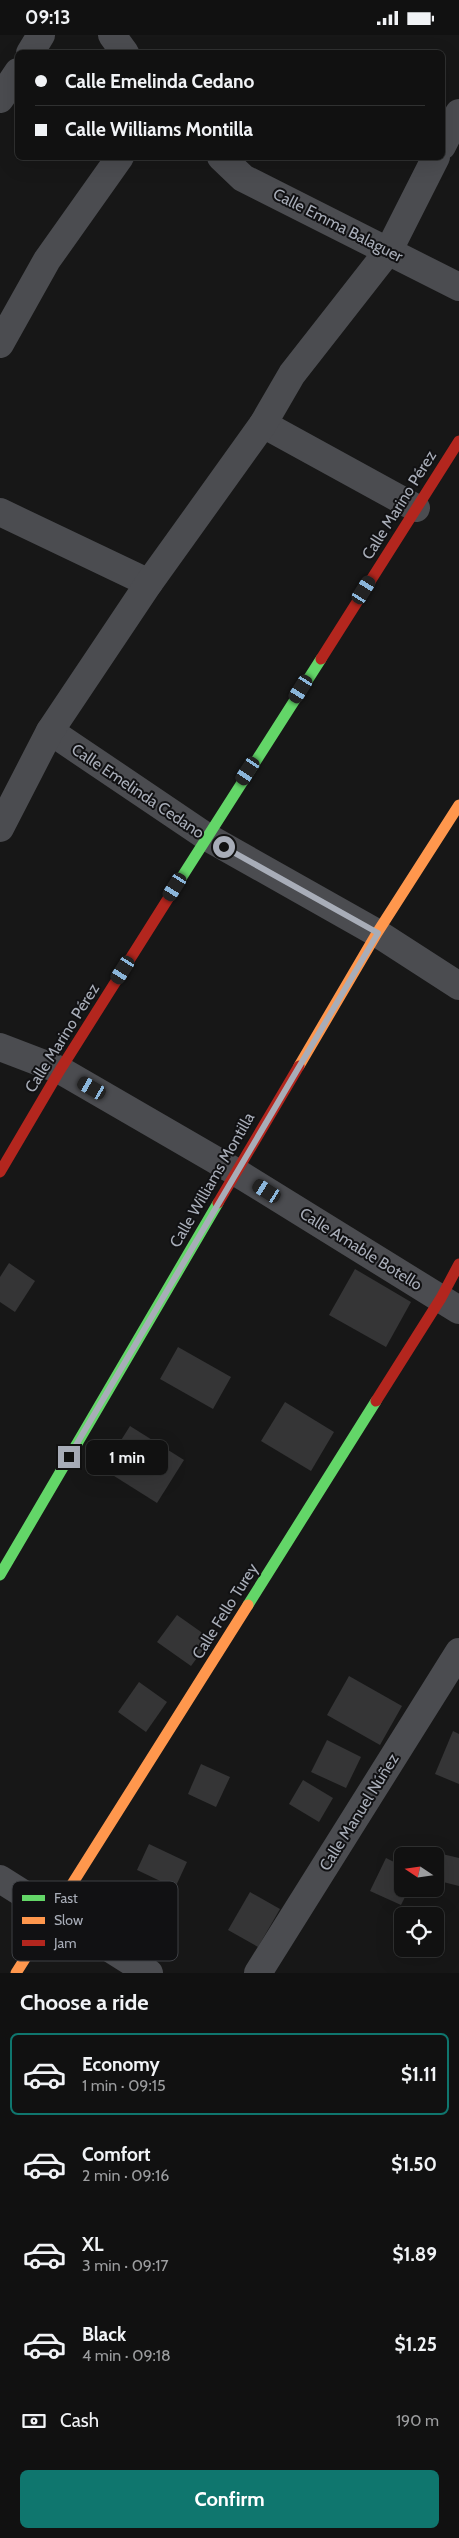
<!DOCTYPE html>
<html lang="en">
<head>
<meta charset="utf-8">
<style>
	:root { --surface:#111; --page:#1e1f1f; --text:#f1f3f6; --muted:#9c9d9f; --line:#303131; --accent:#0f766e }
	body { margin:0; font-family:Cabin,sans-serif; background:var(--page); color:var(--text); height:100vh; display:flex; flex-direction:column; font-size:19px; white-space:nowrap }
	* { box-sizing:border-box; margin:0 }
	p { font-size:16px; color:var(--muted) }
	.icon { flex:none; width:28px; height:28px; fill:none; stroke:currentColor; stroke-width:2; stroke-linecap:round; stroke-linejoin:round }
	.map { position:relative; height:1938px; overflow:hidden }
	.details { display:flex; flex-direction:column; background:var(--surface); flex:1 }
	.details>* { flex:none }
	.top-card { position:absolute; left:15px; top:15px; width:430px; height:110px; border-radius:8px; box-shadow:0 5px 20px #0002,0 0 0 1px var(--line); display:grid; align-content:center; height:110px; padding:0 20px; background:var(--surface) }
	.needle { width:32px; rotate:283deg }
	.controls { position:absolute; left:394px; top:1812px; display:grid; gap:10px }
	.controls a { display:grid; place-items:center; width:50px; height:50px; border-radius:8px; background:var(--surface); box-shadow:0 5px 20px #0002,0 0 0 1px var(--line); font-size:25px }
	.end { position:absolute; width:22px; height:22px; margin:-11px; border:6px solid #a8adb8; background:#111; box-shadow:0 0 0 2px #111 }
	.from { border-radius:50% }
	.bubble { position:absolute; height:35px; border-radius:8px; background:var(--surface); box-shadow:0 5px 20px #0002,0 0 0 1px var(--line); font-size:16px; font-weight:700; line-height:35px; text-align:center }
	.car { position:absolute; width:15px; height:30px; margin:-15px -8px; border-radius:6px; box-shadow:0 0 4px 1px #0007; background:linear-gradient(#222 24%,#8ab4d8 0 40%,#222 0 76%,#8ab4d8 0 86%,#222 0) }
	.top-card b { display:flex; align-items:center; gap:18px; height:48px; font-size:19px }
	.top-card b+b { border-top:1px solid var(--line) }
	.top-card i { width:12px; height:12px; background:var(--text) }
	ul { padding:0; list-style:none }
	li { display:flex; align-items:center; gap:15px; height:82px; margin:0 10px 8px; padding:0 10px; border:2px solid transparent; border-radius:8px }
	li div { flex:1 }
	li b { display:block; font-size:19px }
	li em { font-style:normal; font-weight:700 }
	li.on { border-color:var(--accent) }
	li>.icon { width:45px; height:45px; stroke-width:1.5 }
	h2 { padding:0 20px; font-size:22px; line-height:60px }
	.pay { display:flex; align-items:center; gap:12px; height:55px; padding:0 20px; font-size:19px }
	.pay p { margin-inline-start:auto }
	.primary-button { display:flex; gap:10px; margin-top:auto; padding:10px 20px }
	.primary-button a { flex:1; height:58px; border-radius:8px; background:var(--accent); color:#fff; font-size:20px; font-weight:700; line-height:58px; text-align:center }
	.status { display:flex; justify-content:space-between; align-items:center; height:35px; padding:0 25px; background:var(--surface); direction:ltr }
	.status svg { height:14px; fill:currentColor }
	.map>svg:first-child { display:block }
	.building { fill:#353536 }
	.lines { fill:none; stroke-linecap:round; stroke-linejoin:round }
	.street { stroke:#4b4c50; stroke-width:28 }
	.fast { stroke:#63d668; stroke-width:11 }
	.slow { stroke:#ff974d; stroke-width:11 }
	.jam { stroke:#b3261e; stroke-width:11 }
	.route { stroke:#a8adb8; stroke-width:6 }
	.labels { text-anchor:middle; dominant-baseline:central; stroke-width:4; stroke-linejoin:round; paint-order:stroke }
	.street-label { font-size:16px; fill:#a8adb8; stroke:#111113 }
	.key { fill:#111113; stroke:#3e4045; stroke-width:1 }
	.key-label { font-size:14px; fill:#a8adb8 }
</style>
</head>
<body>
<div class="status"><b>09:13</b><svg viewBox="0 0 49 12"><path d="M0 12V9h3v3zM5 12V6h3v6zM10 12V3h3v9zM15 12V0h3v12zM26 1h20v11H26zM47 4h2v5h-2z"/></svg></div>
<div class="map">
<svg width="459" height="1938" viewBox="0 0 459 1938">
	<rect width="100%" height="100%" fill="#171717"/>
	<!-- building -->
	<g class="building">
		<path d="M9,1228l26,18 -20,31 -15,-10v-25z"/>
		<path d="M355,1234l56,33 -25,45 -57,-32z"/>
		<path d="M178,1312l53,30 -18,32 -53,-30z"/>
		<path d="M285,1367l49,30 -23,39 -50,-30z"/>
		<path d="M130,1391l54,34 -27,43 -54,-34z"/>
		<path d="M177,1580l34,24 -20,27 -34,-24z"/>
		<path d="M349,1641l53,30 -22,39 -53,-30z"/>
		<path d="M139,1647l28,20 -21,30 -28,-20z"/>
		<path d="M453,1696l6,3v50l-24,-10z"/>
		<path d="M327,1705l34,17 -15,31 -35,-16z"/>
		<path d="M201,1729l29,13 -14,30 -28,-13z"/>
		<path d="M303,1745l30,18 -14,24 -30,-18z"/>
		<path d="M149,1809l38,18 -12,26 -38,-18z"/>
		<path d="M438,1818l21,5v28l-24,-6z"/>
		<path d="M386,1823l16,8v23h7l-8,16 -31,-14z"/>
		<path d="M250,1857l30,17 -22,38 -30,-17z"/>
	</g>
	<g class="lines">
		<!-- street -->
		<g class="street">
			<path d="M112,0l13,18"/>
			<path d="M30,18l11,-18"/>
			<path d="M0,64l18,-27"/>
			<path d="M442,111l17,-33"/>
			<path d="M221,122l22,21 216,109"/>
			<path d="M0,309l47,-84 73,-103"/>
			<path d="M263,389l153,84"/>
			<path d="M0,477l149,71"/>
			<path d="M50,696l157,106 170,96 82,53"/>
			<path d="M0,793l50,-97 99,-148 114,-159 29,-50 97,-124 47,-93"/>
			<path d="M0,1012l60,23 176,102 223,138"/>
			<path d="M0,1844l149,94"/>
			<path d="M258,1938l201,-321"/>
		</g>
		<!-- fast -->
		<g class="fast">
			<path d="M171,859l150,-235"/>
			<path d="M0,1540l218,-372"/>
			<path d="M248,1570l128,-204"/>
		</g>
		<!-- slow -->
		<g class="slow">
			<path d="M299,1031l78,-133 82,-128"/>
			<path d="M16,1938l232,-368"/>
		</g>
		<!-- jam -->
		<g class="jam">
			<path d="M321,624l138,-218"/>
			<path d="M0,1137l60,-102 111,-176"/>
			<path d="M218,1168l81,-137"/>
			<path d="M376,1366l65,-103 18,-34"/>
		</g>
	</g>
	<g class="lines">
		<!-- route -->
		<path class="route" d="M69,1422l309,-524 -154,-86"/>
	</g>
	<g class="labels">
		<!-- street labels -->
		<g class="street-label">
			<text transform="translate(338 190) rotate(27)">Calle Emma Balaguer</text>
			<text transform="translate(399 470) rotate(-58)">Calle Marino Pérez</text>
			<text transform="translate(138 756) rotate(34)">Calle Emelinda Cedano</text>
			<text transform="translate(62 1003) rotate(-58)">Calle Marino Pérez</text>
			<text transform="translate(212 1145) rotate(-60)">Calle Williams Montilla</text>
			<text transform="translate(361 1214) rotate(32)">Calle Amable Botello</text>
			<text transform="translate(225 1576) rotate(-58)">Calle Fello Turey</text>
			<text transform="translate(359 1777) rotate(-58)">Calle Manuel Núñez</text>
		</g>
	</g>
	<!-- legend -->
	<rect x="12" y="1846" width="166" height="80" rx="8" class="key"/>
	<rect x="22" y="1860" width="23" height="6" fill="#63d668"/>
	<rect x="22" y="1882" width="23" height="7" fill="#ff974d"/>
	<rect x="22" y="1905" width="23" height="6" fill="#b3261e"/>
	<g class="key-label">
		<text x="54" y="1868">Fast</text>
		<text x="54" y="1890">Slow</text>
		<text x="54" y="1913">Jam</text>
	</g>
</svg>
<div class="controls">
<a><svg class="needle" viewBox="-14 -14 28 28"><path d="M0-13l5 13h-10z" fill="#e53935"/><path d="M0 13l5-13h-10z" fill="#9c9d9f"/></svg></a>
<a><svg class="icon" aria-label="locate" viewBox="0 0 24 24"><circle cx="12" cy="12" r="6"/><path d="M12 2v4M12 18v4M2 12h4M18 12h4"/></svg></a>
</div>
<i class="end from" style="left:224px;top:812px"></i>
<i class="end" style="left:69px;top:1422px"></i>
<div class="bubble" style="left:86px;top:1405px;width:82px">1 min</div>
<i class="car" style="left:364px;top:555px;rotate:32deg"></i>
<i class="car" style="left:301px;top:654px;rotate:212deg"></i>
<i class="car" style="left:248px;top:736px;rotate:213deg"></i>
<i class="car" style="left:175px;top:852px;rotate:212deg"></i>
<i class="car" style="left:123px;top:935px;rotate:212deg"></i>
<i class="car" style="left:92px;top:1053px;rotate:300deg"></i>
<i class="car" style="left:267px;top:1156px;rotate:302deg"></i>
<div class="top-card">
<b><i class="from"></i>Calle Emelinda Cedano</b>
<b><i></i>Calle Williams Montilla</b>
</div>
</div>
<section class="details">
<h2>Choose a ride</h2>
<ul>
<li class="on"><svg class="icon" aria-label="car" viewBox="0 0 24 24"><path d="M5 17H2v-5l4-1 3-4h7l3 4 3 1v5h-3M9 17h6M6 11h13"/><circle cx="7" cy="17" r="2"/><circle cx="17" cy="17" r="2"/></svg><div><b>Economy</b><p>1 min · 09:15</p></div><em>$1.11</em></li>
<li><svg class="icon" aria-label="car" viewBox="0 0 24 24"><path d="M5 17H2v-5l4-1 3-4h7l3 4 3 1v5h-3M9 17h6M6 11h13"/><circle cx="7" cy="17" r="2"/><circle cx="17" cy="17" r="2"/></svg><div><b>Comfort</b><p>2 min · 09:16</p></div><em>$1.50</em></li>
<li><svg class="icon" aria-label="car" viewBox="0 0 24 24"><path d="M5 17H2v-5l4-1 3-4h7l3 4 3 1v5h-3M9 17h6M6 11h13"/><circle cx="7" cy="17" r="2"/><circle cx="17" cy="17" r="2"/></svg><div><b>XL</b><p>3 min · 09:17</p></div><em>$1.89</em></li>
<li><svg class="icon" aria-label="car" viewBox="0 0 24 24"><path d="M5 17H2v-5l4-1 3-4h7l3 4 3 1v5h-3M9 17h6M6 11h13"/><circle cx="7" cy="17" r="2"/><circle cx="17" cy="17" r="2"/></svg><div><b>Black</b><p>4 min · 09:18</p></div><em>$1.25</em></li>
</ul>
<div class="pay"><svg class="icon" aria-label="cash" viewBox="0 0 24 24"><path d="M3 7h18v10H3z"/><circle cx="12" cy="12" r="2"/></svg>Cash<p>190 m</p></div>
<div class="primary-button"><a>Confirm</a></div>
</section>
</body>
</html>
